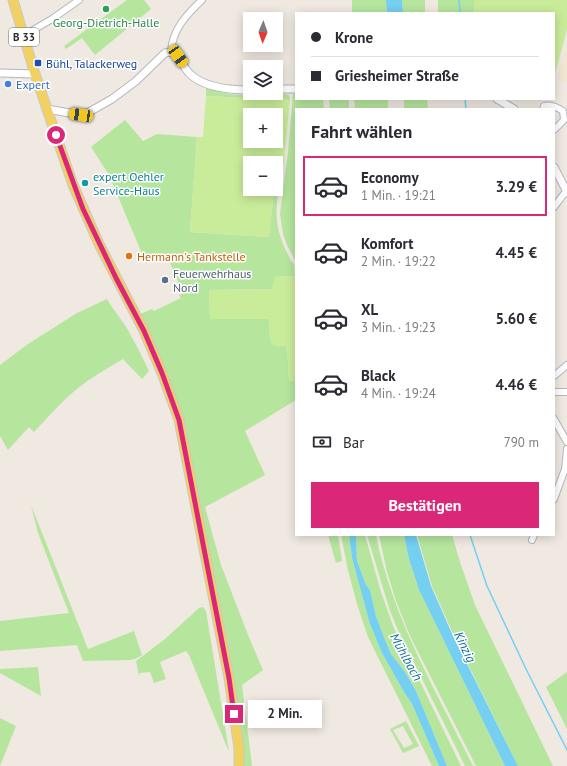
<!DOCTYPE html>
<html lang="de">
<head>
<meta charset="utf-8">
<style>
	:root { --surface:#fff; --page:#f2f2f3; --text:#2b2b33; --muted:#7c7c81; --line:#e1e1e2; --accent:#db2777 }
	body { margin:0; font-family:"PT Sans",sans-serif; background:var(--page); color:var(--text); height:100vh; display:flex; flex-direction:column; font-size:15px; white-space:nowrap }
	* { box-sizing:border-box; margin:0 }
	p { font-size:13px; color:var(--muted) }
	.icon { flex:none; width:22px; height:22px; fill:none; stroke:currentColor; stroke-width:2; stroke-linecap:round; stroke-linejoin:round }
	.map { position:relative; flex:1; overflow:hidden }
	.panel { position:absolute; left:295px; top:108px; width:260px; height:428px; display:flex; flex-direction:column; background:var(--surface); border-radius:0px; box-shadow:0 2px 10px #0003 }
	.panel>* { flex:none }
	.top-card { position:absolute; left:295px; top:12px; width:260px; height:88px; border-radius:0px; box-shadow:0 2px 10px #0003; display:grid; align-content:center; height:88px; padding:0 16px; background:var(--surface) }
	.needle { width:26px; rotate:182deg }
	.buttons { position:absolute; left:243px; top:12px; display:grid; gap:8px }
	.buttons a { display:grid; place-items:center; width:40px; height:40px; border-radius:0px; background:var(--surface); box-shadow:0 2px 10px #0003; font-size:20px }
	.end { position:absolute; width:18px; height:18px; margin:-9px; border:5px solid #db2777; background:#fff; box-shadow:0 0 0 2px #fff }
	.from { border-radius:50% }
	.bubble { position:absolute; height:28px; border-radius:0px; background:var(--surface); box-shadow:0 2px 10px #0003; font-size:13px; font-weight:700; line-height:28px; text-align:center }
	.car { position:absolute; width:12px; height:24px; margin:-12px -6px; border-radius:5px; box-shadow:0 0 3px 1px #0007; background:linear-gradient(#f5c518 24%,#345 0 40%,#f5c518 0 76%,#345 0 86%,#f5c518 0) }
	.top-card b { display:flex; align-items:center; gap:14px; height:38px; font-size:15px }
	.top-card b+b { border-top:1px solid var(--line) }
	.top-card i { width:10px; height:10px; background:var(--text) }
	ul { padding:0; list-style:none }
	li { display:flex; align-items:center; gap:12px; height:60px; margin:0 8px 6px; padding:0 8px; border:2px solid transparent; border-radius:0px }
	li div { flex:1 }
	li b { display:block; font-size:15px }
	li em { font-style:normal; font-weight:700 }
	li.active { border-color:var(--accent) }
	li>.icon { width:36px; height:36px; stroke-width:1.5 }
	h2 { padding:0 16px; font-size:18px; line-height:48px }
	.pay { display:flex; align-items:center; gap:10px; height:44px; padding:0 16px; font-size:15px }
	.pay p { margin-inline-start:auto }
	.action { display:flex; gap:8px; margin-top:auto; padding:8px 16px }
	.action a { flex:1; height:46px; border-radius:0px; background:var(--accent); color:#fff; font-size:16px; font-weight:700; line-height:46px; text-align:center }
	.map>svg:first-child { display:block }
	.education { fill:#f0e6d1 }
	.green { fill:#b6e59e; fill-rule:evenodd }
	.pitch { fill:#c9ec9a; fill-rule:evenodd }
	.water { fill:#75cff0 }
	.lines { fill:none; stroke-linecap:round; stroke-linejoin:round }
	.stream { stroke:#75cff0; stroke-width:1.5 }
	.minor-casing { stroke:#b4b7c1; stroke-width:8 }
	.tertiary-casing { stroke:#b4b7c1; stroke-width:9 }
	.primary-casing { stroke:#c9c9c9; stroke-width:11 }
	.minor { stroke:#fff; stroke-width:6 }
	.tertiary { stroke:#fff; stroke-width:7 }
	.primary { stroke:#f2d163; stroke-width:9 }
	.route { stroke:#db2777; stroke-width:5 }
	.leisure-dot { fill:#2e9e5b; stroke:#fff; stroke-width:1.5 }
	.transit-dot { fill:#1a4fb4; stroke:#fff; stroke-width:1.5 }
	.shop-dot { fill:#3f7fe0; stroke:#fff; stroke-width:1.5 }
	.culture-dot { fill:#0f9aa8; stroke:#fff; stroke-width:1.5 }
	.food-dot { fill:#e8710a; stroke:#fff; stroke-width:1.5 }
	.service-dot { fill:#5c6f8a; stroke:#fff; stroke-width:1.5 }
	.labels { text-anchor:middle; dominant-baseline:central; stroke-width:3; stroke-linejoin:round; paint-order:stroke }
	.shield { fill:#fff; stroke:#6d6d6d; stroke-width:1 }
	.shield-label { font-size:11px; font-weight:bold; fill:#2e2e2e }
	.leisure-label { font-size:12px; fill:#27864d; stroke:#fff }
	.transit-label { font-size:12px; fill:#164399; stroke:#fff; text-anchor:start }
	.shop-label { font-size:12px; fill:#366cbe; stroke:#fff; text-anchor:start }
	.culture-label { font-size:12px; fill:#0d838f; stroke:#fff; text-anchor:start }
	.food-label { font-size:12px; fill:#c56008; stroke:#fff; text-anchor:start }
	.service-label { font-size:12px; fill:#4e5e75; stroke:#fff; text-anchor:start }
	.water-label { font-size:13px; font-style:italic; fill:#0d6fa3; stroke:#fff }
</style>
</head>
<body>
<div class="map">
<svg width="567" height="766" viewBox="0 0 567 766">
	<rect width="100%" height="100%" fill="#efe9e1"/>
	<!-- education -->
	<path class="education" d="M567,47v35l-10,-3z"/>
	<!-- green -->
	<g class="green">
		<path d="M127,0h17l7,9 -56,46 -13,-17 -16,11 -2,-3z"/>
		<path d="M352,0h34l1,13h-35z"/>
		<path d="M402,0h23v13h-22z"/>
		<path d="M438,0h37l-1,13h-36z"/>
		<path d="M206,87c24,12 53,7 79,7l4,1 1,5 -84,-4z"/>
		<path d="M293,94h3v5h27l1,10h-28v153l-9,-17 -4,-11 -3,-20 8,-62z"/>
		<path d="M329,99h20v10h-19z"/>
		<path d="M354,99h34v10h-33z"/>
		<path d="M404,99h23l1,10h-24z"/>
		<path d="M125,120l18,21 14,-7 40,3 -7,95 79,5 5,-48h2v-26h-15l1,-3 22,1c-4,23 -12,51 -4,74 2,9 7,17 11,26l3,3 1,12 -20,1 -2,12 -64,1 1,29h59v12l3,13 6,2 8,-1 2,16 1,20h7v19l-51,31 20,44 -60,32 16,58 27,70 15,35 -21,15 10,81h-9l-53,-308 -52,-143 14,-6 2,2 27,-13 -2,-3 4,-2 -17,-40 -21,8 -36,-86 -18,-28z"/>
		<path d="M107,299c7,13 17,22 23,35 7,12 13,25 19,37l-7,8 -19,-20c-15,9 -31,18 -45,29 -16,13 -30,29 -44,44l-5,-5 -21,23 -8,-14v-71l28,-21 49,-31z"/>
		<path d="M31,505l57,144 46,-18 8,24 -7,4 -6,1 -46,1 -6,-16 -77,6v-30l69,-8 -31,-80z"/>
		<path d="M328,535h10l4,26 -6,2z"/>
		<path d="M341,535h8l3,23 18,66 12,29 22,39 8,12 27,62h-7l-64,-129 -11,-33 -9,-34z"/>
		<path d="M356,535h9l15,54 13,37 68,140h-14l-31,-75 -11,-19 -14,-18 -6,-14 -9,-24 -6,-26 -4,-5 -9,-24z"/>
		<path d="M367,535h9c16,82 60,156 97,231h-8l-67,-136 -8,-19z"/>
		<path d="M379,535h25l5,24 10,31 86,176h-29l-66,-130 -14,-35 -9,-29z"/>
		<path d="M417,535h35l8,27 15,43 78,161h-35l-64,-130 -22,-50z"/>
		<path d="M203,607l3,4 1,6 22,135 -40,-97 -3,-4 -26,11 6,17 -12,4 -4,-11 -10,1 -1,3 -3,-15 29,-22 34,-31z"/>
		<path d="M38,667l3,29 -41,-23v-4z"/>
		<path d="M567,672v57l-21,-42z"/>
		<path d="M0,718l16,8 -16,40z"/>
		<path d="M406,721l13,25 -16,7 -13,-24zM403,726l10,18 -9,4 -11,-18z"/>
	</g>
	<!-- pitch -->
	<g class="pitch">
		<path d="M475,0h92v30l-12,44 -1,1v-62h-80z"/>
		<path d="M206,96l84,4 -6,61 -22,-1 -1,3h-11v26h24l-5,48 -79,-5 7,-95h6zM250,115h26v26h-26z"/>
		<path d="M295,276l1,105h-7l-1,-20 -2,-15h-8l-6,-2 -3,-13v-12h-59l-1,-29 63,-1 2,-12z"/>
	</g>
	<!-- water -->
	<g class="water">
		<path d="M386,0h16l1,13h-16z"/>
		<path d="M349,535h7l1,26 9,24 4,5 6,26 9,24 6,14 14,18 11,19 31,75h-8l-27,-62 -8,-12 -22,-39 -12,-29 -18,-66z"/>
		<path d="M404,535h12l15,51 22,50 65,130h-13l-86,-176 -10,-31z"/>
	</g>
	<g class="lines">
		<!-- stream -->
		<g class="stream">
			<path d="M459,0l1,13"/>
			<path d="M465,99l1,10"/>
			<path d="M470,535l17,51 39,83 41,81"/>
		</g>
		<!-- minor casing -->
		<g class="minor-casing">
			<g id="minor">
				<path d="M23,36l29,-17 27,-19"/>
				<path d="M171,52c1,-22 16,-38 31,-52"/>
				<path d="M543,109l1,-3c7,-2 13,1 19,5l1,9 -10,10"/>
				<path d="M554,207l13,-17"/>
				<path d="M554,376l13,-11"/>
				<path d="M554,392h13"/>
				<path d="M554,419l13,23"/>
				<path d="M554,499l11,-30 2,-20"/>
				<path d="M532,540l2,-5"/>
			</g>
		</g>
		<!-- tertiary casing -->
		<g class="tertiary-casing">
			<g id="tertiary">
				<path d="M0,73l35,1"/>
				<path d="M276,89h20"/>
				<path d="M497,99l17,10"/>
				<path d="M47,109l34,6 8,-3 23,-13 24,-18 29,-28 6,-1c9,3 11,14 18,21 14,15 41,17 61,17"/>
				<path d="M554,167l13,25"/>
			</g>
		</g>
		<!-- primary casing -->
		<g class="primary-casing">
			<path id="primary" d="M13,0l22,74 38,111 26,59 45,87 18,42 17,47 50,258 10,71v17"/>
		</g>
		<!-- minor -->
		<use href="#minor" class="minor"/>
		<!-- tertiary -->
		<use href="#tertiary" class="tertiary"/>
		<!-- primary -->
		<use href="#primary" class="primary"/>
	</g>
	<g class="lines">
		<!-- route -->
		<path class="route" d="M56,135l27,74 33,69 28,53 18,42 17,47 50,258 5,36"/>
	</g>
	<!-- markers -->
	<circle class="leisure-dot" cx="106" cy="9" r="4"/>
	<rect class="transit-dot" x="34" y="59" width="8" height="8" rx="2"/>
	<circle class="shop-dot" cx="8" cy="84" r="4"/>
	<circle class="culture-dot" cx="85" cy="183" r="4"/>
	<circle class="food-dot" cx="129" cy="256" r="4"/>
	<circle class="service-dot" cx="165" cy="280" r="4"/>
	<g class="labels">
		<!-- shield labels -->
		<rect class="shield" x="9" y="28" width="30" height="18" rx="3"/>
		<g class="shield-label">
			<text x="24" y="37">B 33</text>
		</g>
		<!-- leisure labels -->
		<g class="leisure-label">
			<text x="106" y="22">Georg-Dietrich-Halle</text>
		</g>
		<!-- transit labels -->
		<g class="transit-label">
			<text x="46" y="63">Bühl, Talackerweg</text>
		</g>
		<!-- shop labels -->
		<g class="shop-label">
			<text x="16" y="84">Expert</text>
		</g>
		<!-- culture labels -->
		<g class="culture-label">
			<text x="93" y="176">expert Oehler<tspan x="93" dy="14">Service-Haus</tspan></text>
		</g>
		<!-- food labels -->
		<g class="food-label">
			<text x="137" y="256">Hermann's Tankstelle</text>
		</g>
		<!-- service labels -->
		<g class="service-label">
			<text x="173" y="273">Feuerwehrhaus<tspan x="173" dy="14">Nord</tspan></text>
		</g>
		<!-- water labels -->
		<g class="water-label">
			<text transform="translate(465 647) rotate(64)">Kinzig</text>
			<text transform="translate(406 657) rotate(61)">Mühlbach</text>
		</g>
	</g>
</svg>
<div class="buttons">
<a><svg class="needle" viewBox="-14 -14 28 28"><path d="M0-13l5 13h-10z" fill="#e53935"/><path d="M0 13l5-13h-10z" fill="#7c7c81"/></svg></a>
<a><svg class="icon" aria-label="layers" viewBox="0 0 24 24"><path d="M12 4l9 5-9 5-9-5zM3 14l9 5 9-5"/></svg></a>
<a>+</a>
<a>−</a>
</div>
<i class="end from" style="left:56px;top:135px"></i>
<i class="end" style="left:234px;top:714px"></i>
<div class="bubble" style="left:248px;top:700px;width:74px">2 Min.</div>
<i class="car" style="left:178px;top:56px;rotate:145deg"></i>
<i class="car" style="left:81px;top:115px;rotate:278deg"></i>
<div class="top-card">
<b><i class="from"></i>Krone</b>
<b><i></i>Griesheimer Straße</b>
</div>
<section class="panel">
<h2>Fahrt wählen</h2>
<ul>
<li class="active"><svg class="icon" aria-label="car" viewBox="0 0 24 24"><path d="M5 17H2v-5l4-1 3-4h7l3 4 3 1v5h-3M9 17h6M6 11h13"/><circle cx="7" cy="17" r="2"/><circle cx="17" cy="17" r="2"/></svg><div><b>Economy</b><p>1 Min. · 19:21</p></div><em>3.29 €</em></li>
<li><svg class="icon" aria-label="car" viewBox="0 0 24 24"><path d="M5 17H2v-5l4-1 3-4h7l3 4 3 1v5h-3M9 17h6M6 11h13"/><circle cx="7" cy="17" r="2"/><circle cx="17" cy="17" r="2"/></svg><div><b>Komfort</b><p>2 Min. · 19:22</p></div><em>4.45 €</em></li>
<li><svg class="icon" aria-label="car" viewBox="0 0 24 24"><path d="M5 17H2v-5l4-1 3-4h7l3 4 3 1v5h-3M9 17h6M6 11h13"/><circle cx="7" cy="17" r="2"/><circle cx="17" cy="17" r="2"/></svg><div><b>XL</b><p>3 Min. · 19:23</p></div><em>5.60 €</em></li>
<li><svg class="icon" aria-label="car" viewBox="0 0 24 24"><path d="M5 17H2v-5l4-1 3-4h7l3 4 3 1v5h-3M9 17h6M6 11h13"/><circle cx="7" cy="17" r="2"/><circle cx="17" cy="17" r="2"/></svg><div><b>Black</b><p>4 Min. · 19:24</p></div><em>4.46 €</em></li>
</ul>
<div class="pay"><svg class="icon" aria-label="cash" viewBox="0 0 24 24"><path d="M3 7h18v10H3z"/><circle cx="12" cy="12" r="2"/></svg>Bar<p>790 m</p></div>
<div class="action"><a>Bestätigen</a></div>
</section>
</div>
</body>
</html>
